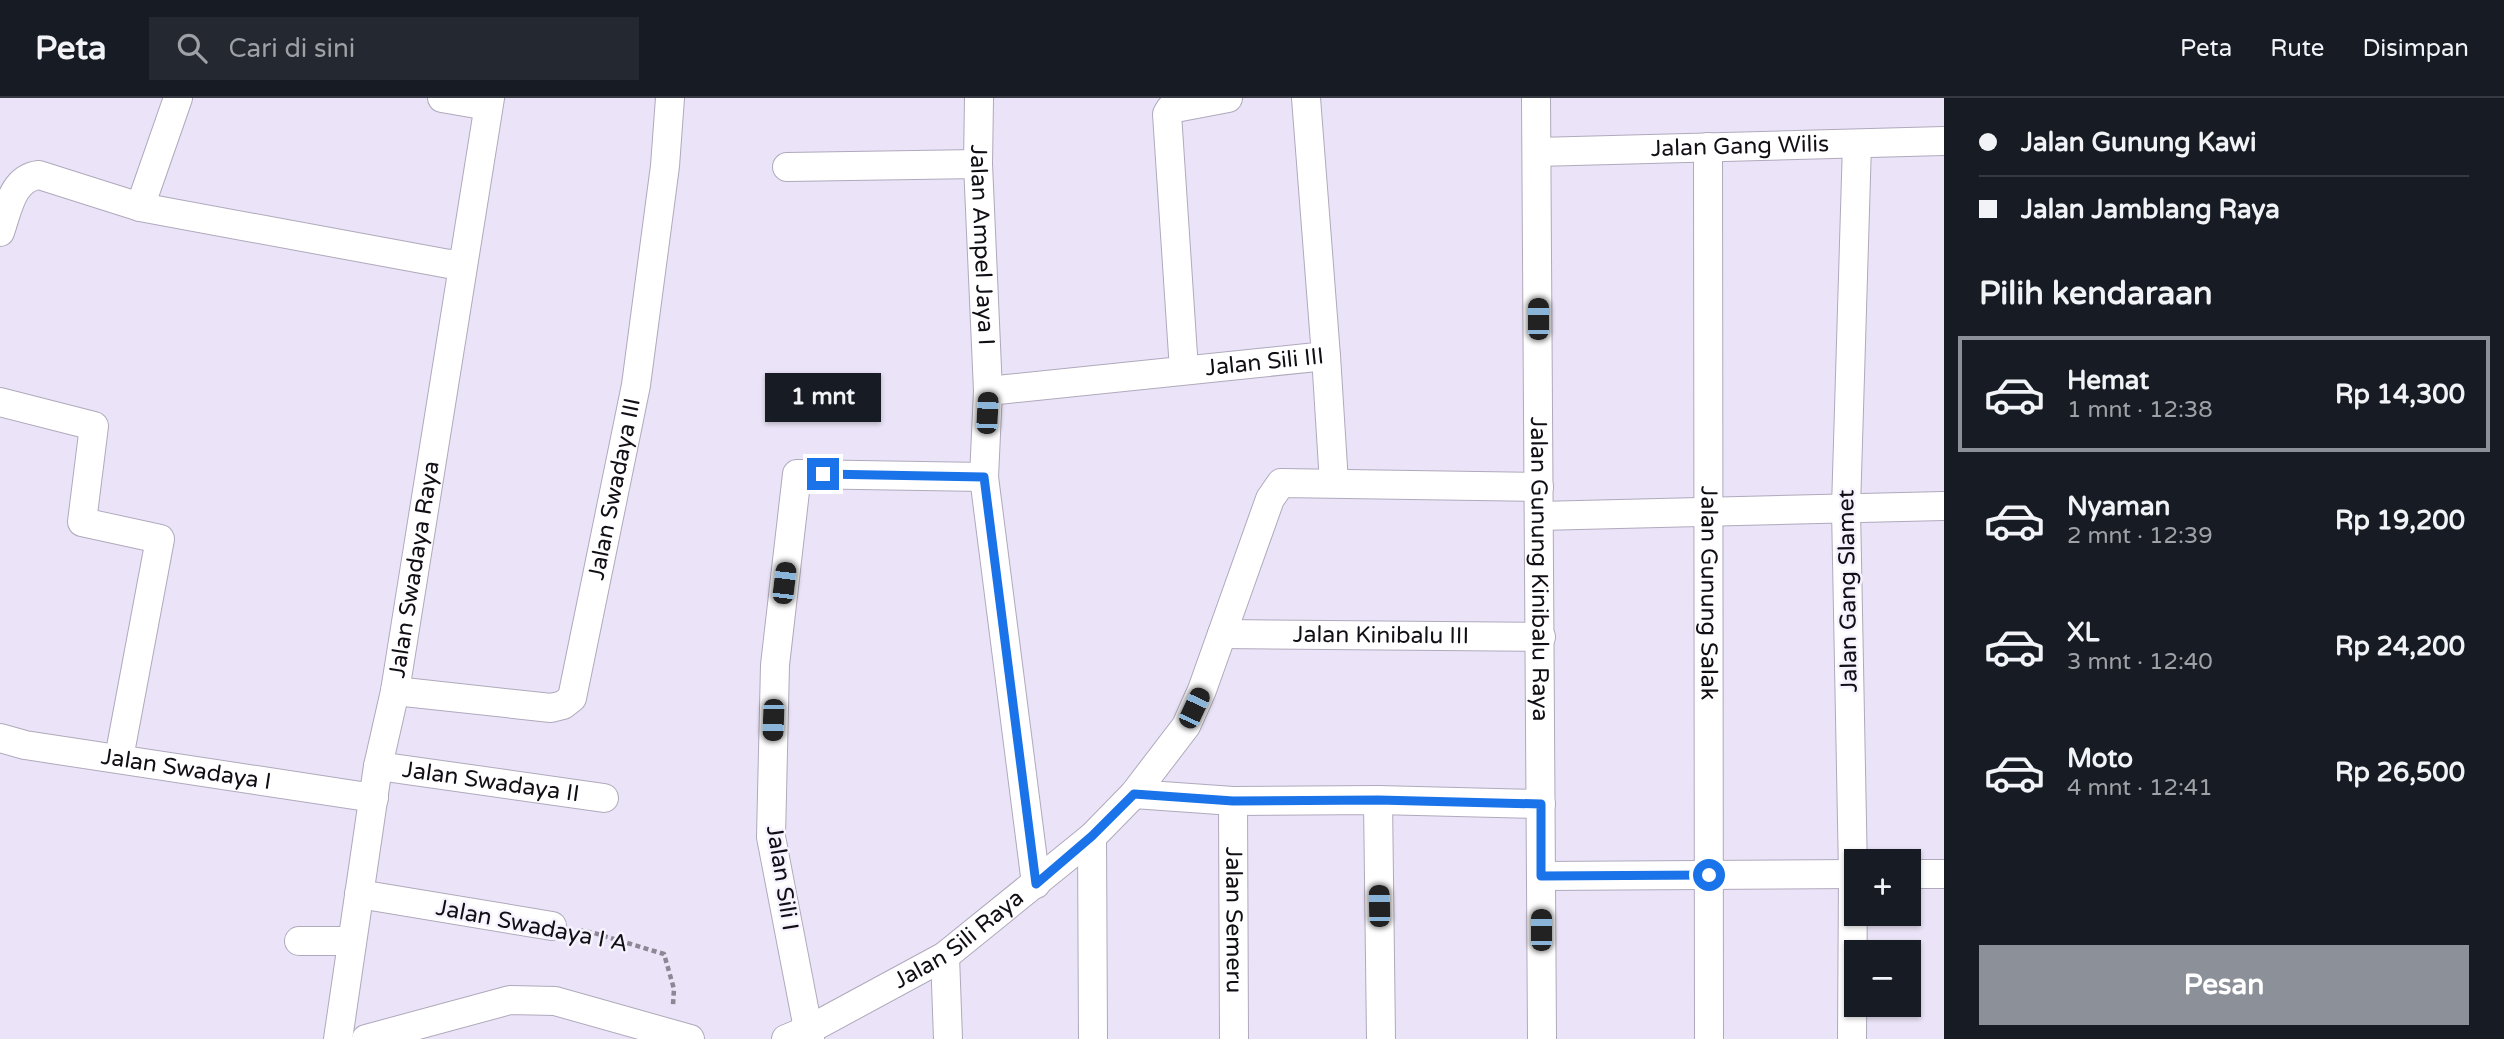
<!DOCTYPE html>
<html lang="id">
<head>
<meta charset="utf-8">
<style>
	:root { --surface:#171b24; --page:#242831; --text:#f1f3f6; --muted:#9ea1a6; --line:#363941; --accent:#8c9099 }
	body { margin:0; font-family:"Varela Round",sans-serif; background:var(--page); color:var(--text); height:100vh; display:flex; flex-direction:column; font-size:26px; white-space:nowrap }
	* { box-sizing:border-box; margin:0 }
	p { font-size:23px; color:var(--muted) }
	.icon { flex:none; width:38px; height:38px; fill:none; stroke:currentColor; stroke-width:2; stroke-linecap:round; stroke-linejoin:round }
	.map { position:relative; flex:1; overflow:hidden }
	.panel { display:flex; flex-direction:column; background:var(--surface); width:560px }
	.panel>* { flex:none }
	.banner { display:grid; align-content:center; height:154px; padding:0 35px; background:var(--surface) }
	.tools { position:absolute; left:1844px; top:751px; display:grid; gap:14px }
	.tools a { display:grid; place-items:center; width:77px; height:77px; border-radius:0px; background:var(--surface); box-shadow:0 2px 5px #0004; font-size:35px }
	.end { position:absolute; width:32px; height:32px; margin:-16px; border:9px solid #1a73e8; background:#fff; box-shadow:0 0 0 4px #fff }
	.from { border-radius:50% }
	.bubble { position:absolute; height:49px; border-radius:0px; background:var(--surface); box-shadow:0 2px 5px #0004; font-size:23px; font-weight:800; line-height:49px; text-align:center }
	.car { position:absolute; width:21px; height:42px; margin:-21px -10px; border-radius:9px; box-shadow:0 0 5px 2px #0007; background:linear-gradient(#222 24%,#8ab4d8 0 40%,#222 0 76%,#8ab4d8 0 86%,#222 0) }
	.banner b { display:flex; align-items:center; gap:24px; height:66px; font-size:26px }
	.banner b+b { border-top:2px solid var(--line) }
	.banner i { width:18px; height:18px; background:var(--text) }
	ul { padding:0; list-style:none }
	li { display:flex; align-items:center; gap:21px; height:116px; margin:0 14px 10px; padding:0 21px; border:4px solid transparent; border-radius:0px }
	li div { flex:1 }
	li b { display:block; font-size:26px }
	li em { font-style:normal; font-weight:800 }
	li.selected { border-color:var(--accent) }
	li>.icon { width:63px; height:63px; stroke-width:1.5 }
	h2 { padding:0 35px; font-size:32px; line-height:84px }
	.cta { display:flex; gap:14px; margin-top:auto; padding:14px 35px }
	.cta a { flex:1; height:80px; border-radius:0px; background:var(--accent); color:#fff; font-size:28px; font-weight:800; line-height:80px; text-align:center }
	header { display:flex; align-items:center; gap:42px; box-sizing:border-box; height:98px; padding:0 35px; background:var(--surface); border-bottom:2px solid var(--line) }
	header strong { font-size:33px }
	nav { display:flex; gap:38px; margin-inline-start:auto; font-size:24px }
	.search { width:490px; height:63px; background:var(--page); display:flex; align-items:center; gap:18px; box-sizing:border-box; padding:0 24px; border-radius:0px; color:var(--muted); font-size:26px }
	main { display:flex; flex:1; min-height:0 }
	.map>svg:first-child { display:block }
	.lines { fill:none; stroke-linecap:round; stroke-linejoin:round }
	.street-casing { stroke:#b0a9bc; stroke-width:30 }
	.path { stroke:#8d8795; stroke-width:4.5; stroke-dasharray:5 3.5; stroke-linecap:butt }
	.street { stroke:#fff; stroke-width:28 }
	.route { stroke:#1a73e8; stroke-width:9 }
	.labels { text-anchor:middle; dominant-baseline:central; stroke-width:5; stroke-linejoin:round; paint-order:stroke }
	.street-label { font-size:23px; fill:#110e15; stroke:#f6f2fe }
</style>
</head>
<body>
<header>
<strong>Peta</strong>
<div class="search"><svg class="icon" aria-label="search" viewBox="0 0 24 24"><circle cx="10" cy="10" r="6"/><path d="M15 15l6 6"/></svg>Cari di sini</div>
<nav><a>Peta</a><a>Rute</a><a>Disimpan</a></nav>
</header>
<main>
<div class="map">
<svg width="1944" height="941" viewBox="0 0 1944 941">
	<rect width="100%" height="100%" fill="#ebe3f7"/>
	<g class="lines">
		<!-- street casing -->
		<g class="street-casing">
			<g id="street">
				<path d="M178,0l-38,109 309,57 13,-1"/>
				<path d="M442,0l46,8"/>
				<path id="s1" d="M979,0l-1,66 10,227 -4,86 52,407"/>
				<path id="s2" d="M1536,0l6,941"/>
				<path id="s3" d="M1708,49l1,892"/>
				<path id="s4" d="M1537,54l407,-11"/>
				<path d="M787,69l191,-3"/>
				<path d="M0,134c8,-22 12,-54 39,-57l101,32"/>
				<path d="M1326,258l8,127"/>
				<path d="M1184,272l-17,-256 3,-5 58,-11"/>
				<path id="s5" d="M988,293l338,-35 -20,-258"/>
				<path d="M0,304l94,24 -12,96 78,17 -41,219"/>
				<path d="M1539,418l405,-10"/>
				<path id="s6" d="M1222,536l319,3"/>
				<path id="s7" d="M395,593l156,17 12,-3 9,-7 64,-313 29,-219 5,-68"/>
				<path id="s8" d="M0,640l25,7 349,53"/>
				<path id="s9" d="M378,668l226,32"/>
				<path d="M1134,696l99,7 145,-1 163,4"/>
				<path d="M1378,702l3,239"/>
				<path id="s10" d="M1233,703l1,238"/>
				<path d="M1092,739l1,202"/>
				<path d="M1909,776h35"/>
				<path d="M1541,778l316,-2"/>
				<path d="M359,796l193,32"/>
				<path d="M299,843h53"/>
				<path d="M945,858l3,83"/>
				<path id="s11" d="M338,941l40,-273 17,-75 95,-593"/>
				<path d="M366,941l144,-39 45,1 135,38"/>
				<path id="s12" d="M786,941l24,-10 135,-73 147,-119 42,-43 52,-68 16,-36 68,-191 11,-16 258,4"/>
				<path d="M810,941l-39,-202 4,-172 22,-191 187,3"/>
				<path d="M1852,941l1,-165 -7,-366 11,-364"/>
			</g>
		</g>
		<!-- path -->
		<path class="path" d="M578,832l16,3 70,21 10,35 -1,16"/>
		<!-- street -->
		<use href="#street" class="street"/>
	</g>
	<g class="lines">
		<!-- route -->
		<path class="route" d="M823,376l161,3 52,407 56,-48 42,-42 99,7 145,-1 163,4v72l168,-1"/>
	</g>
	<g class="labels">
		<!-- street labels -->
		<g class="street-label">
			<text stroke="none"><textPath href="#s4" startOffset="203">Jalan Gang Wilis</textPath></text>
			<text stroke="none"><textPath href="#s1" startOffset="147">Jalan Ampel Jaya I</textPath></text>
			<text stroke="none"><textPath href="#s5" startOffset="278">Jalan Sili III</textPath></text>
			<text stroke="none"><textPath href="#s7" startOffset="394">Jalan Swadaya III</textPath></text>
			<text stroke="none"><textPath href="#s2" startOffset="471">Jalan Gunung Kinibalu Raya</textPath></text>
			<text stroke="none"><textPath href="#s11" startOffset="476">Jalan Swadaya Raya</textPath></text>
			<text transform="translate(1848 493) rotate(-91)">Jalan Gang Slamet</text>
			<text stroke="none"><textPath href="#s3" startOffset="446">Jalan Gunung Salak</textPath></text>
			<text stroke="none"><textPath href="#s6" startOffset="159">Jalan Kinibalu III</textPath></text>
			<text stroke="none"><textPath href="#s8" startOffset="189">Jalan Swadaya I</textPath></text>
			<text stroke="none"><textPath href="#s9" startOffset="114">Jalan Swadaya II</textPath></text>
			<text transform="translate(782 780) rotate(81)">Jalan Sili I</text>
			<text stroke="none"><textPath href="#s10" startOffset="119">Jalan Semeru</textPath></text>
			<text transform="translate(532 828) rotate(11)">Jalan Swadaya I A</text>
			<text stroke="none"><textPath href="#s12" startOffset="200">Jalan Sili Raya</textPath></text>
		</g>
	</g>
</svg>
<div class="tools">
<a>+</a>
<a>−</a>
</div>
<i class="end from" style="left:1709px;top:777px"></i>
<i class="end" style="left:823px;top:376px"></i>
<div class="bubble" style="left:765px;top:275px;width:116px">1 mnt</div>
<i class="car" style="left:1538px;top:221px;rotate:0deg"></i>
<i class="car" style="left:987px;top:315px;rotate:3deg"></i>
<i class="car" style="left:784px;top:485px;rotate:7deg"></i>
<i class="car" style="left:1194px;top:610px;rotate:25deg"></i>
<i class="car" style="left:773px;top:622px;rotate:182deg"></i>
<i class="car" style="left:1379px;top:808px;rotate:359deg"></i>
<i class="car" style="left:1541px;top:832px;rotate:0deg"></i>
</div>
<section class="panel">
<div class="banner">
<b><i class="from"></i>Jalan Gunung Kawi</b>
<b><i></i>Jalan Jamblang Raya</b>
</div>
<h2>Pilih kendaraan</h2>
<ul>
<li class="selected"><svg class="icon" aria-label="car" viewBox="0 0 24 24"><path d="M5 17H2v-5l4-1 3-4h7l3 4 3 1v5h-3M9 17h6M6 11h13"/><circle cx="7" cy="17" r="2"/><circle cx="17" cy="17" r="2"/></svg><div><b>Hemat</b><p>1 mnt · 12:38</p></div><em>Rp 14,300</em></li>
<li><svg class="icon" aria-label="car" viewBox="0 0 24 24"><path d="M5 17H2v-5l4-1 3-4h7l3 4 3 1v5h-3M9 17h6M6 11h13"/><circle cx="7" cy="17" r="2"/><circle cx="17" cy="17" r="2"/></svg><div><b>Nyaman</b><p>2 mnt · 12:39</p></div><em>Rp 19,200</em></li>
<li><svg class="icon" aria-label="car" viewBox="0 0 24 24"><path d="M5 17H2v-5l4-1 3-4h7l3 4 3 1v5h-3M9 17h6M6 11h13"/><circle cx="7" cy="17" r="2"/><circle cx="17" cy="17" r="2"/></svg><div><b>XL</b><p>3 mnt · 12:40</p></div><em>Rp 24,200</em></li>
<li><svg class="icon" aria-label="car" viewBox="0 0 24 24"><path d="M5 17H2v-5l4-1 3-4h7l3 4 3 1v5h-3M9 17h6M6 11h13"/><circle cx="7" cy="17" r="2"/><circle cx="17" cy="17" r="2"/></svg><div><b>Moto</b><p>4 mnt · 12:41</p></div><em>Rp 26,500</em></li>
</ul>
<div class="cta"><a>Pesan</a></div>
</section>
</main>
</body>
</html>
